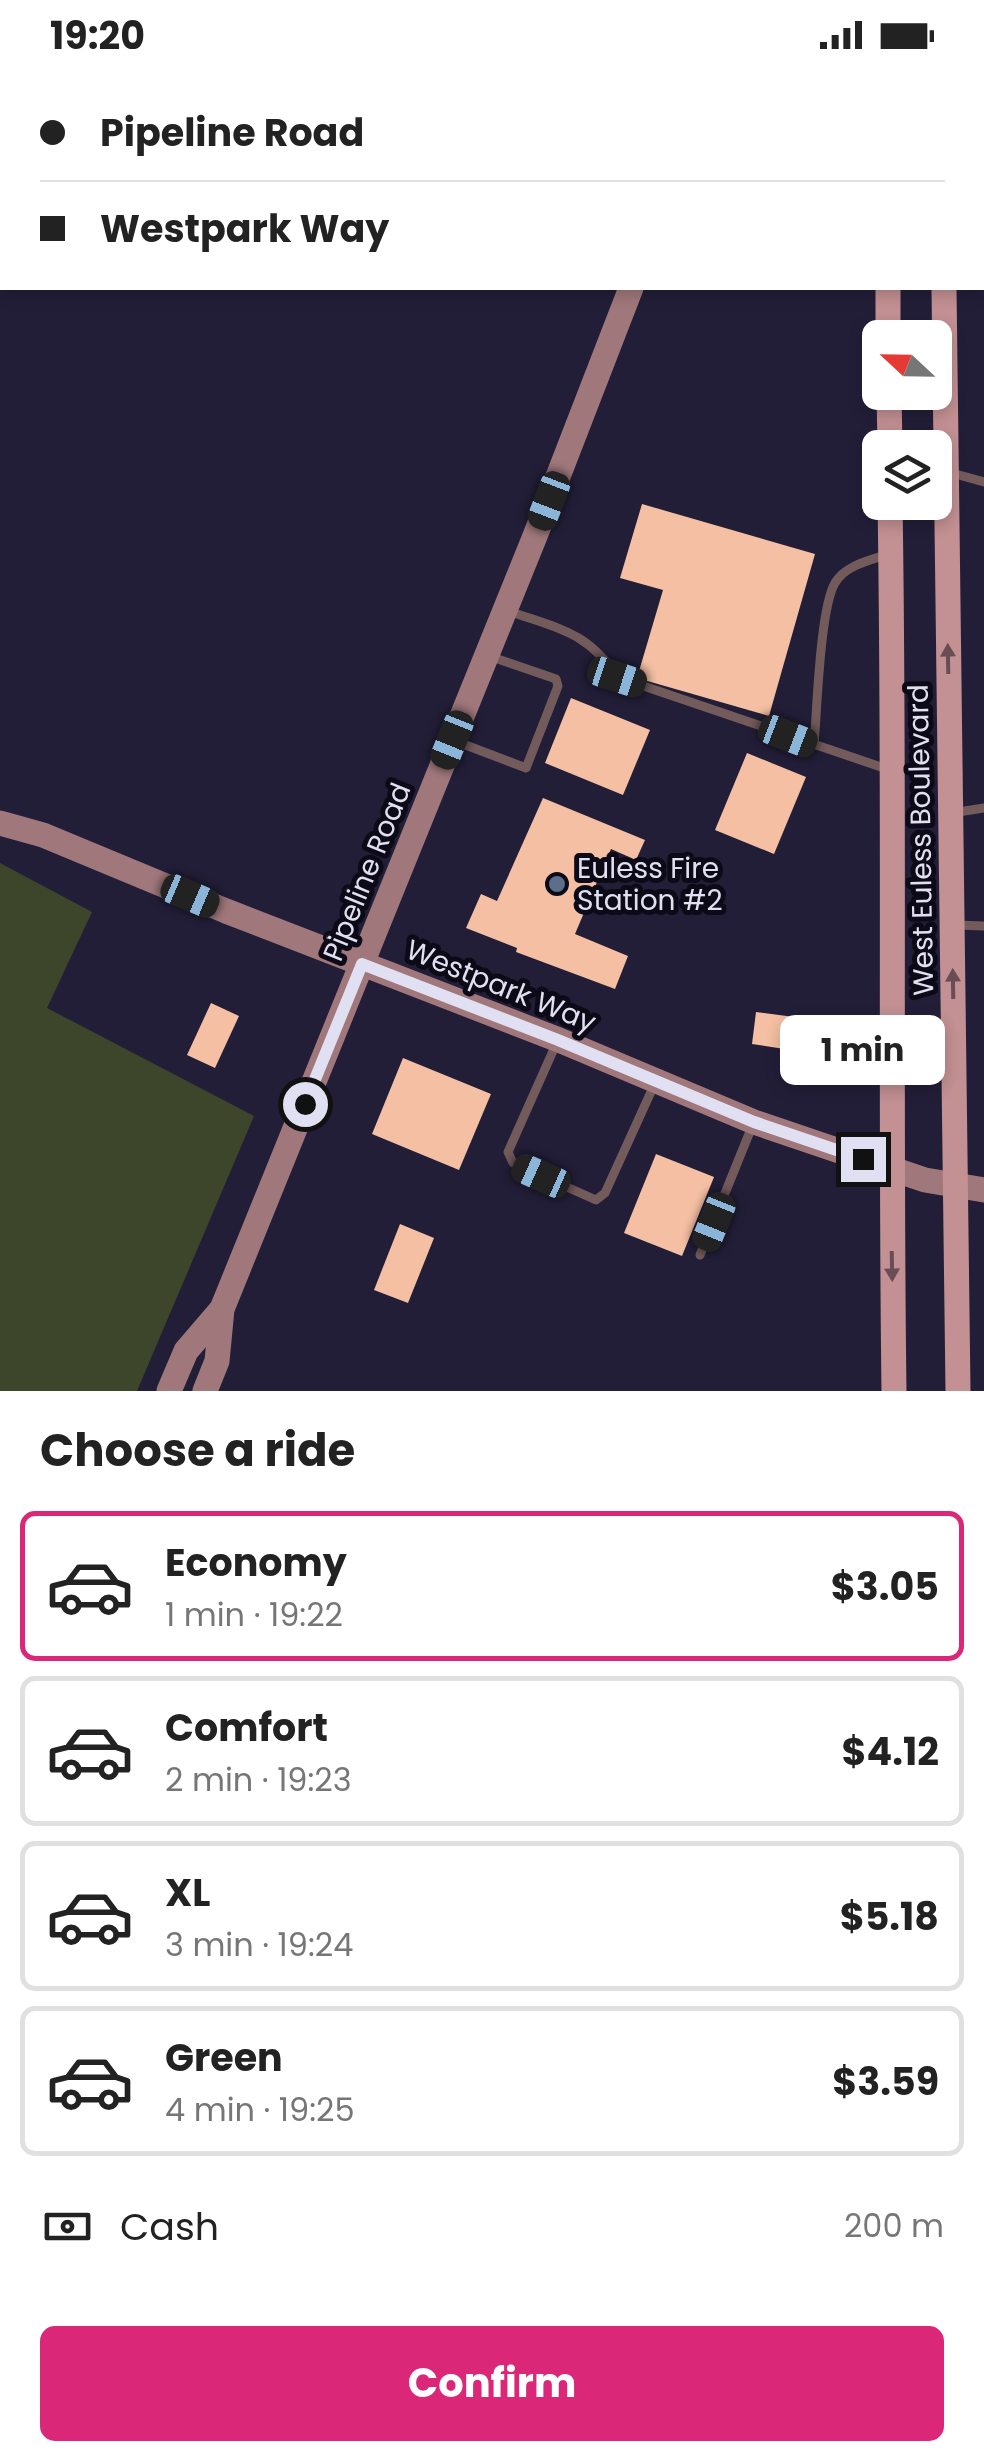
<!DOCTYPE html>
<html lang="en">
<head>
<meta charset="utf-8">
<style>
	:root { --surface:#fff; --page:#f6f6f6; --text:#222; --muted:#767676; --line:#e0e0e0; --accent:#db2777 }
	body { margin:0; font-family:Poppins,sans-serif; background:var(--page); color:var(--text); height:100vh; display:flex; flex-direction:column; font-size:38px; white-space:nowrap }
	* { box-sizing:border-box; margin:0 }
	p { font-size:32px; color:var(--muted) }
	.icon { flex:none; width:55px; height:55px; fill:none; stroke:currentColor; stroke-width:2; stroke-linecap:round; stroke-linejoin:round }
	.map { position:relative; height:1321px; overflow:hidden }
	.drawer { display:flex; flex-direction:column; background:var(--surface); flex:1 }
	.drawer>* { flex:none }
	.guide { position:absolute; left:0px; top:0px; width:985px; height:220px; box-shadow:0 5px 15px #0003; display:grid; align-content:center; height:220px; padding:0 40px; background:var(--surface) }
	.needle { width:65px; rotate:292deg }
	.controls { position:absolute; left:862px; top:250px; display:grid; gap:20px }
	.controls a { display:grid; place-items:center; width:90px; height:90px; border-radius:15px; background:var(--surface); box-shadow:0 5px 15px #0003; font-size:50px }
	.end { position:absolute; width:45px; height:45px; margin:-22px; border:12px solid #e1e0f2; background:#111; box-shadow:0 0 0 5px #111 }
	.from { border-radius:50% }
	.bubble { position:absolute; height:70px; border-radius:15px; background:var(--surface); box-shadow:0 5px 15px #0003; font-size:32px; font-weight:700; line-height:70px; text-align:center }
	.car { position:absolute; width:30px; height:60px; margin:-30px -15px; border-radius:12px; box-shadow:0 0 8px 2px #0007; background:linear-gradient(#222 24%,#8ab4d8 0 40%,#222 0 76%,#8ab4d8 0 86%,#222 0) }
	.guide b { display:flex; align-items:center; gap:35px; height:95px; font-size:38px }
	.guide b+b { border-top:2px solid var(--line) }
	.guide i { width:25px; height:25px; background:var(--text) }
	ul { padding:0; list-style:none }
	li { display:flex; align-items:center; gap:30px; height:150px; margin:0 20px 15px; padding:0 20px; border:5px solid var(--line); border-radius:15px }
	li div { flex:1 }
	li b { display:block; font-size:38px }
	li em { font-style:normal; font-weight:700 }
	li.selected { border-color:var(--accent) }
	li>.icon { width:90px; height:90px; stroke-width:1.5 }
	h2 { padding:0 40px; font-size:45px; line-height:120px }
	.pay { display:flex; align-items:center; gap:25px; height:110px; padding:0 40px; font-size:38px }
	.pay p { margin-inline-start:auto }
	.primary-button { display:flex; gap:20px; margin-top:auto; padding:20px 40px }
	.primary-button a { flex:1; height:115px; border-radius:15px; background:var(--accent); color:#fff; font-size:40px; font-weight:700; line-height:115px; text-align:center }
	.status { display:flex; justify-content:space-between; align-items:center; height:70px; padding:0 50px; background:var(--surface); direction:ltr }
	.status svg { height:28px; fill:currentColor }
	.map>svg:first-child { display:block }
	.green { fill:#3d462b }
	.building { fill:#f4bfa2 }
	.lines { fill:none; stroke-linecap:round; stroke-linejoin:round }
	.lane { stroke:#735a5b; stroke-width:9 }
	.secondary { stroke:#a0787b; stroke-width:25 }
	.primary { stroke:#c39093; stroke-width:25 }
	.oneway { fill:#684d54 }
	.route { stroke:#e1e0f2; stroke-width:12 }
	.service-dot { fill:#5c6f8a; stroke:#0c0a16; stroke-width:4 }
	.labels { text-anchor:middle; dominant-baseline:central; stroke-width:10; stroke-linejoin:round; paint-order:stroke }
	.street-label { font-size:28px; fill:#e1e0f2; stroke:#0c0a16 }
	.poi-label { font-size:28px; fill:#e1e0f2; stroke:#0c0a16; text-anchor:start }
</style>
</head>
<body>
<div class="status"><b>19:20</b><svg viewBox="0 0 49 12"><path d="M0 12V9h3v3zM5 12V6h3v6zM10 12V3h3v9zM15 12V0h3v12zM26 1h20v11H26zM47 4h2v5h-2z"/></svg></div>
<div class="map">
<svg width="984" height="1321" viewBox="0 0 984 1321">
	<rect width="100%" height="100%" fill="#221e38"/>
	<!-- green -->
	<path class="green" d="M0,793l92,49 -45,96 207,108 -117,275h-137z"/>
	<!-- building -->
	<g class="building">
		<path d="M642,434l173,50 -46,162 -132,-38 26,-88 -43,-12z"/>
		<path d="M571,628l79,32 -27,65 -78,-32z"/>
		<path d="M747,683l59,24 -32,77 -59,-24z"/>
		<path d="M543,728l102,42 -9,20 -25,-11 -36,85 53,22 -13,33 -99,-37 1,-4 -51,-20 15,-34 16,7z"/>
		<path d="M211,933l28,13 -24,52 -28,-13z"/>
		<path d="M756,942l46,6 -5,33 -45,-7z"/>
		<path d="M403,988l88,36 -32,76 -87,-36z"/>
		<path d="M656,1084l58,23 -32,79 -58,-23z"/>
		<path d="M400,1154l34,14 -26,65 -34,-13z"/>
	</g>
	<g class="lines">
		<!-- lane -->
		<g class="lane">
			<path d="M948,402l36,10"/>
			<path d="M506,540c49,18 81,20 111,67l270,92"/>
			<path d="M455,671l71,27 32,-82 -2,-7 -64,-22"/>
			<path d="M814,675c3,-34 6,-137 21,-162 10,-18 36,-23 54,-29"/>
			<path d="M952,743l32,-5"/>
			<path d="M955,855l29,1"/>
			<path d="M557,972l-49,110 5,11 83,37 9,-7 50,-110"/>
			<path d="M700,1185l53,-131"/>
		</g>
		<!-- secondary -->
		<g class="secondary">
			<path d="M708,2l1,-2"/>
			<path d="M0,753l43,12 183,76 333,129 195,82 171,58 59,10"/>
			<path d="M169,1321l17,-40 36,-42"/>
			<path d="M205,1321l12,-30 5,-52 313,-773 96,-248"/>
		</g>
		<!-- primary -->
		<g class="primary">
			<path d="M884,0l1,2"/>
			<path d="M922,0l1,2"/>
			<path d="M943,0v2"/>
			<path d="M888,218v50"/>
			<path d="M944,218l14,1103"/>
			<path d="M889,322l1,56"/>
			<path d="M890,432c5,297 0,593 4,889"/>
		</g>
	</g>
	<!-- one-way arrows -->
	<defs><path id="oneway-solid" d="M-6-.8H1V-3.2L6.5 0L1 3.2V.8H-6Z" transform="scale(2.5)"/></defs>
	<g class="oneway">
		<use href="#oneway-solid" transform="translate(948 589) rotate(-91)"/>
		<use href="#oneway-solid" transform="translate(953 914) rotate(-91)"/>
		<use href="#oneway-solid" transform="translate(892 1196) rotate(89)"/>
	</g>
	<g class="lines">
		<!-- route -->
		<path class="route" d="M305,1034l57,-140 196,76 196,82 109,37"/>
	</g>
	<!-- markers -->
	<circle class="service-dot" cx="557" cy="814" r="10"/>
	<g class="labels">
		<!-- street labels -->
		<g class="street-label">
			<text transform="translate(921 770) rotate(-91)">West Euless Boulevard</text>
			<text transform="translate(367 802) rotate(-68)">Pipeline Road</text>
			<text transform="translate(501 916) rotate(22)">Westpark Way</text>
		</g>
		<!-- poi labels -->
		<g class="poi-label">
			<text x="577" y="798">Euless Fire<tspan x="577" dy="32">Station #2</tspan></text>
		</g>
	</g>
</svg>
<div class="controls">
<a><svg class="needle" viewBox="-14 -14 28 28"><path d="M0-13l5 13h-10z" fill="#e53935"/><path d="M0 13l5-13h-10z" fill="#767676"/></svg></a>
<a><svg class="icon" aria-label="layers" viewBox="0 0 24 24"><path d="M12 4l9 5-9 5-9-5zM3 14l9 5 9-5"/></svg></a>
</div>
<i class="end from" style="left:305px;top:1034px"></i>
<i class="end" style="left:863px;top:1089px"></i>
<div class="bubble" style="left:780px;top:945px;width:165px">1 min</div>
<i class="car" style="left:549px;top:431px;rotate:201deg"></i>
<i class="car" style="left:617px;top:607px;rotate:108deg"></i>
<i class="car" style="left:788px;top:666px;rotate:111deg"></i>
<i class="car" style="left:452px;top:670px;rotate:202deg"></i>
<i class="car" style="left:190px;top:826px;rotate:113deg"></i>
<i class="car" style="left:541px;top:1106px;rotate:294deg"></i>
<i class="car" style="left:714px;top:1152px;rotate:202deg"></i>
<div class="guide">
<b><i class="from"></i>Pipeline Road</b>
<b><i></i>Westpark Way</b>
</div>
</div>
<section class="drawer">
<h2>Choose a ride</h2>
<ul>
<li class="selected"><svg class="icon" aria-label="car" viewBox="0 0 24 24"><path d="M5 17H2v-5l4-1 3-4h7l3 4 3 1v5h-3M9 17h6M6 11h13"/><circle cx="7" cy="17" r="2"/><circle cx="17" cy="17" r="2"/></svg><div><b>Economy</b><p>1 min · 19:22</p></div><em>$3.05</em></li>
<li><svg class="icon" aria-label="car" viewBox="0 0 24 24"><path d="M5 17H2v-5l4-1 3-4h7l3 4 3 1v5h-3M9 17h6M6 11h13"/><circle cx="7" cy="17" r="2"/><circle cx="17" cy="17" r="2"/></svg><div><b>Comfort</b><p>2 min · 19:23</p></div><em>$4.12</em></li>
<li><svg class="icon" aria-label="car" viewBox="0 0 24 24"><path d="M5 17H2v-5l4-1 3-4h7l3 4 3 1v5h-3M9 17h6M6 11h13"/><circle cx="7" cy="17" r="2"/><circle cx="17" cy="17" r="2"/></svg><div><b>XL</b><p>3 min · 19:24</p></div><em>$5.18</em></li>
<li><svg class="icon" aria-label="car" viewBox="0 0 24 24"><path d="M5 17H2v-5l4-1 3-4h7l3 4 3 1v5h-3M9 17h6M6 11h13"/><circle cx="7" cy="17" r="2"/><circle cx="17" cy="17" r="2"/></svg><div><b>Green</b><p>4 min · 19:25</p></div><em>$3.59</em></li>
</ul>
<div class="pay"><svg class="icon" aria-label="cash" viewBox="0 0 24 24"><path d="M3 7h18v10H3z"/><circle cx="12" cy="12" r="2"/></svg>Cash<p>200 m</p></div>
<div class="primary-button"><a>Confirm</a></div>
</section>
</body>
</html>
